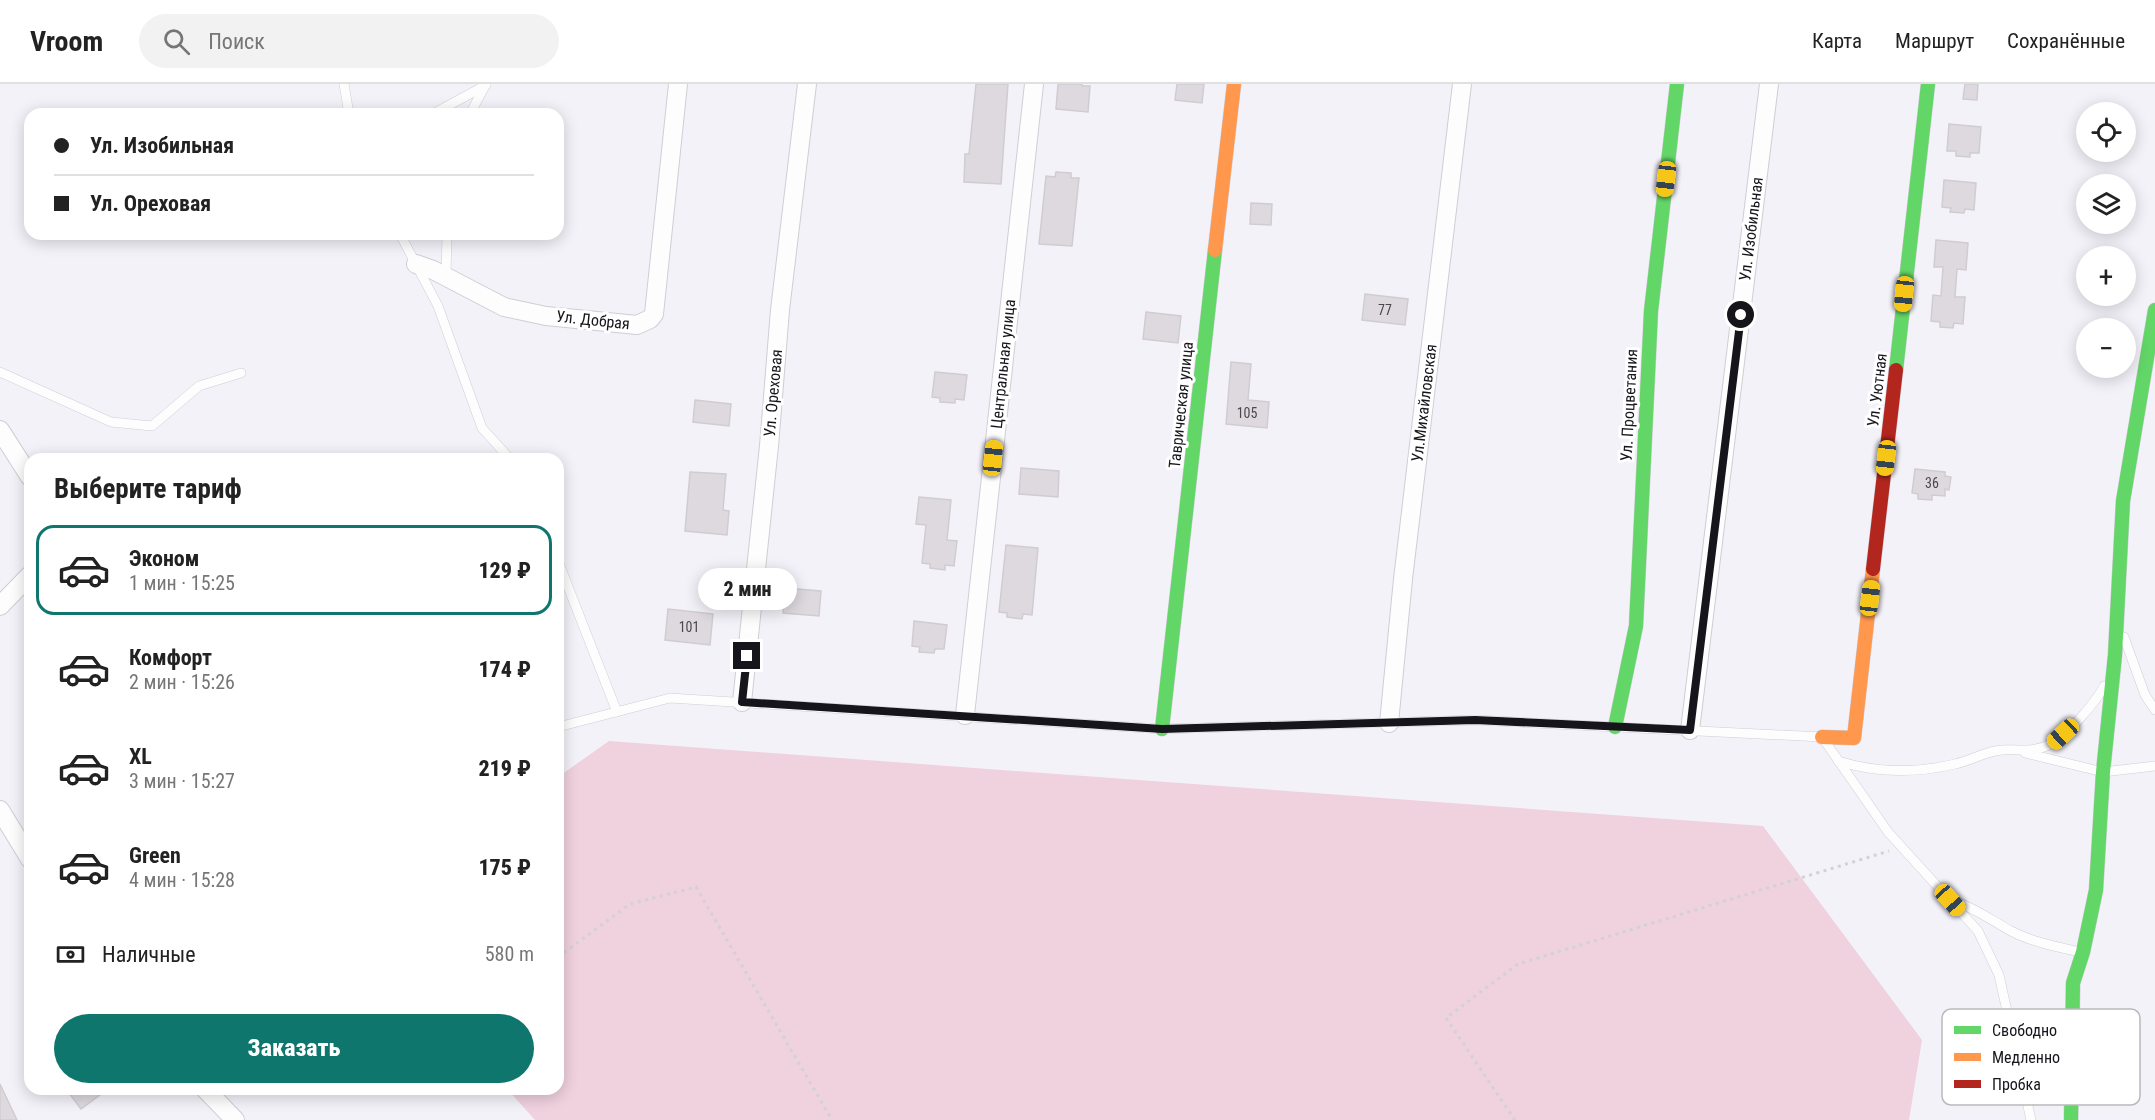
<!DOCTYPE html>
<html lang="ru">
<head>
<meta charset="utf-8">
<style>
	:root { --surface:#fff; --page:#f2f2f2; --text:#222; --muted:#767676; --line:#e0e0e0; --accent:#0f766e }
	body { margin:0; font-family:"Roboto Condensed",sans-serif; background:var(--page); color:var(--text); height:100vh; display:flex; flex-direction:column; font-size:22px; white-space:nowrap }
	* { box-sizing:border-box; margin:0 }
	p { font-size:20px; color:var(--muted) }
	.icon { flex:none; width:33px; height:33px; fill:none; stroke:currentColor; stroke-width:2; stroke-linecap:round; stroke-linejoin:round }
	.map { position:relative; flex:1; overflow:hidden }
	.panel { position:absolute; left:24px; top:369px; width:540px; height:642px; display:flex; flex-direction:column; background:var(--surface); border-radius:18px; box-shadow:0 3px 15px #0003 }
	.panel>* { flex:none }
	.banner { position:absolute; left:24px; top:24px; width:540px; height:132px; border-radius:18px; box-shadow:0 3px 15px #0003; display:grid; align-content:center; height:132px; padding:0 30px; background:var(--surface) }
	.fabs { position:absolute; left:2076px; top:18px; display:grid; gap:12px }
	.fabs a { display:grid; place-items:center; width:60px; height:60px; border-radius:50%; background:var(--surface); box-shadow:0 3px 15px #0003; font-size:30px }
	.end { position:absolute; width:27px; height:27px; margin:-14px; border:8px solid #17151c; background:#fff; box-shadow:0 0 0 3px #fff }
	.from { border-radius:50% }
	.bubble { position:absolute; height:42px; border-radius:21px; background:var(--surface); box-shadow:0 3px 15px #0003; font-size:20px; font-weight:800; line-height:42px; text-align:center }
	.car { position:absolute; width:18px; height:36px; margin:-18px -9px; border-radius:8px; box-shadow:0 0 4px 2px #0007; background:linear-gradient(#f5c518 24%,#345 0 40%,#f5c518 0 76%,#345 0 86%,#f5c518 0) }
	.banner b { display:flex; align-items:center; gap:21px; height:57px; font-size:22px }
	.banner b+b { border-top:2px solid var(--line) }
	.banner i { width:15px; height:15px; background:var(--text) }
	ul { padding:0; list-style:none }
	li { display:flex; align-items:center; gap:18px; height:90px; margin:0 12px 9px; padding:0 18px; border:3px solid transparent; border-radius:18px }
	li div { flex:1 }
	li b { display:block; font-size:22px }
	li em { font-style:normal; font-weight:800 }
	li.on { border-color:var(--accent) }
	li>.icon { width:54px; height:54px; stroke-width:1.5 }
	h2 { padding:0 30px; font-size:27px; line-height:72px }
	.pay { display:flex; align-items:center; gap:15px; height:66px; padding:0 30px; font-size:22px }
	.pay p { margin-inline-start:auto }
	.action { display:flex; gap:12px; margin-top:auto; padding:12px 30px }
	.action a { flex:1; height:69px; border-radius:36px; background:var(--accent); color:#fff; font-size:24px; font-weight:800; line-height:69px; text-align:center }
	header { display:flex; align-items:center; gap:36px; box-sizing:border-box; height:84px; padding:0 30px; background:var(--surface); border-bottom:2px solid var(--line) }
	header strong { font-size:28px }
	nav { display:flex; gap:33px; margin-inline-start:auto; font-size:21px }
	.search { width:420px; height:54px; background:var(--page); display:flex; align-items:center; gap:15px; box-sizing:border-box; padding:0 21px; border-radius:33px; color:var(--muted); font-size:22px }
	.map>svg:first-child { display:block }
	.green { fill:#f0d1de }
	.building { fill:#ddd9df; stroke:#d0ccd2; stroke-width:1.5 }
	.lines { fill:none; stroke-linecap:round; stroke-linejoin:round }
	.lane-casing { stroke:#d0cdd5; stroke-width:10 }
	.street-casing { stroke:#d0cdd5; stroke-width:20 }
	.fast-casing { stroke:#d0cdd5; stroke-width:15 }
	.slow-casing { stroke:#d0cdd5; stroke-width:15 }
	.jam-casing { stroke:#d0cdd5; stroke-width:15 }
	.path { stroke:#d2d1d4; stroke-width:3; stroke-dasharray:3 4.5; stroke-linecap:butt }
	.lane { stroke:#fdfdfe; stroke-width:9 }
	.street { stroke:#fdfdfe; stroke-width:18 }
	.fast { stroke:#63d668; stroke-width:14 }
	.slow { stroke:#ff974d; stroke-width:14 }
	.jam { stroke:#b3261e; stroke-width:14 }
	.route { stroke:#17151c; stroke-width:8 }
	.labels { text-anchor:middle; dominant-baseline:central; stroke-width:6; stroke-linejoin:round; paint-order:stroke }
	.number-label { font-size:14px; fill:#4a474e }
	.street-label { font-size:16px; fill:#17151c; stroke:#fff }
	.key { fill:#fff; stroke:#b9b9bb; stroke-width:1.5 }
	.key-label { font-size:16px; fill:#17151c }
</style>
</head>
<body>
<header>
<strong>Vroom</strong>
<div class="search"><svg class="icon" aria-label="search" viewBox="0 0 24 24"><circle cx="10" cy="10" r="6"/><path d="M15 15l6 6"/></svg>Поиск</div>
<nav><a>Карта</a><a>Маршрут</a><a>Сохранённые</a></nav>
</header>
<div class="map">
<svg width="2155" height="1036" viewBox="0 0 2155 1036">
	<rect width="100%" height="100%" fill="#f4f2f9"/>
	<!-- green -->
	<path class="green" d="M609,657l1154,85 159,214 -13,80h-1374l-28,-31h51v-312z"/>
	<!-- building -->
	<g class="building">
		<path d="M976,0h32l-7,100 -37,-2 1,-28h4z"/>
		<path d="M1058,0h24v2h8l-2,26 -32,-3z"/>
		<path d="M1177,0h27l-2,19 -27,-3z"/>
		<path d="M1965,0h13l-1,16 -14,-1z"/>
		<path d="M1949,40l32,3 -2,26h-9v4l-14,-1v-5h-9z"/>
		<path d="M1056,88l15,1v5h8l-7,68 -33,-2 7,-68 9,1z"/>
		<path d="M1944,96l32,3 -2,27 -9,-1 -1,4 -14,-1 1,-4 -9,-1z"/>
		<path d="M1251,119l21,1 -1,21 -21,-1z"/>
		<path d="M1936,156l32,3 -2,27 -9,-1 -2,28h10l-2,27 -9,-1 -1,5 -13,-1v-5l-9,-1 2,-26 8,1 2,-29h-9z"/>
		<path d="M1365,210l43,5 -3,26 -43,-5z"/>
		<path d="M1146,228l35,4 -3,27 -35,-4z"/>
		<path d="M1231,278l20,2 -3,36 21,2 -2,26 -41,-4z"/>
		<path d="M935,288l32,3 -3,25 -9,-1v4l-15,-1v-4l-8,-1z"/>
		<path d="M695,316l36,4 -2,22 -36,-4z"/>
		<path d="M1021,384l38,3 -1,26 -39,-3z"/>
		<path d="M1915,385l30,3v4l6,1 -2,13 -4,-1v7l-13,-1v5l-14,-1v-5l-6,-1z"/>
		<path d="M690,388l36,2 -3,36 6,1 -2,24 -42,-4z"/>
		<path d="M919,413l32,3 -4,40 10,1 -3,25 -9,-1v5l-15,-2v-4l-8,-1 4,-38 -10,-1z"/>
		<path d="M1006,461l32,3 -6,67 -9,-1 -1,5 -15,-2v-4l-8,-1z"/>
		<path d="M785,504l36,3 -2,25 -36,-3z"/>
		<path d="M668,525l45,5 -3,31 -45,-5z"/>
		<path d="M914,537l33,4 -3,24h-9l-1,4 -15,-1 1,-5 -8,-1z"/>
		<path d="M0,1000l17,36h-17z"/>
		<path d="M66,1005h42l-27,20z"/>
	</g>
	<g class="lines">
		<!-- lane casing -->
		<g class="lane-casing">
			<g id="lane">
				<path d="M344,0l5,30"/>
				<path d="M433,30l53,-29"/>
				<path d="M470,30l16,-30"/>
				<path d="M400,150l38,72 44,122 28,31"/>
				<path d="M446,193l1,-43"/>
				<path d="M0,288l111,50 41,4 47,-40 42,-13"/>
				<path d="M558,477l59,151"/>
				<path d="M2124,553l21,58 10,15"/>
				<path d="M558,643l112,-29 492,31 313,-9 347,17 66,95 90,99 21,44 32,145"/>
				<path d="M2025,669l78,19 52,-6"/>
				<path d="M1838,677c38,12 79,12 117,3 14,-3 26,-10 40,-13 21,-4 35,4 58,-8 14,-8 44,-42 51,-57"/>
				<path d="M1952,816c23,8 39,20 59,31 21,11 47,16 69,21"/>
			</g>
		</g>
		<!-- street casing -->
		<g class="street-casing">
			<g id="street">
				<path d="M416,180l17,6 71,37 42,9 91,9 13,-6 4,-5 24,-230"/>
				<path d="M0,346l30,47"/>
				<path d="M0,522l30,-31"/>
				<path d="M742,618l27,-256 11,-136 27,-226"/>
				<path d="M965,631l69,-631"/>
				<path d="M1389,639l14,-144 59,-495"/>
				<path d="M1690,646l79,-646"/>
				<path d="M0,726l30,49"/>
				<path d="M205,1005l30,31"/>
			</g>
		</g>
		<!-- fast casing -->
		<g class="fast-casing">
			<g id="fast">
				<path d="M1896,286l32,-286"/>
				<path d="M1615,643l21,-101 15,-315 26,-227"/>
				<path d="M1162,645l53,-479"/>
				<path d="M2071,1036l2,-137 10,-31 13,-62 7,-118 12,-117 8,-154 32,-191"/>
			</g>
		</g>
		<!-- slow casing -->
		<g class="slow-casing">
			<g id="slow">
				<path d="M1215,166l19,-166"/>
				<path d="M1822,653l32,1 19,-169"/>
			</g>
		</g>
		<!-- jam casing -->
		<g class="jam-casing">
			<path id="jam" d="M1873,485l23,-199"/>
		</g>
		<!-- path -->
		<g class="path">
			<path d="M558,873l72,-53 66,-17 136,233"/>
			<path d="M1515,1036l-69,-102 72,-54 371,-113"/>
		</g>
		<!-- lane -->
		<use href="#lane" class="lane"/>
		<!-- street -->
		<use href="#street" class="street"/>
		<!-- fast -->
		<use href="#fast" class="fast"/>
		<!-- slow -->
		<use href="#slow" class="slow"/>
		<!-- jam -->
		<use href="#jam" class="jam"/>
	</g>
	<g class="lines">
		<!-- route -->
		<path class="route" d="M747,572l-5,46 420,27 313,-9 215,10 51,-415"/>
	</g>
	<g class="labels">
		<!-- number labels -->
		<g class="number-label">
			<text x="1385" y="226">77</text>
			<text x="1247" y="329">105</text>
			<text x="1932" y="399">36</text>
			<text x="689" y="543">101</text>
		</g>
		<!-- street labels -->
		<g class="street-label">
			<text transform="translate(1751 145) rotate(-83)">Ул. Изобильная</text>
			<text transform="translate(593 236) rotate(6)">Ул. Добрая</text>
			<text transform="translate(1003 280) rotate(-84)">Центральная улица</text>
			<text transform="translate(1877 306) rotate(-83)">Ул. Уютная</text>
			<text transform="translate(773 309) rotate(-85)">Ул. Ореховая</text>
			<text transform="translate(1424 319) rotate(-83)">Ул.Михайловская</text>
			<text transform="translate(1181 321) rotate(-84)">Таврическая улица</text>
			<text transform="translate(1629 321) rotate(-87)">Ул. Процветания</text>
		</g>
	</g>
	<!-- legend -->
	<rect x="1942" y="925" width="198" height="96" rx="9" class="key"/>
	<rect x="1954" y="942" width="27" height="8" fill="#63d668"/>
	<rect x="1954" y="969" width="27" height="8" fill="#ff974d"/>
	<rect x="1954" y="996" width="27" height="8" fill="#b3261e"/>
	<g class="key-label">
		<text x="1992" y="952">Свободно</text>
		<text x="1992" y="979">Медленно</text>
		<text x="1992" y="1006">Пробка</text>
	</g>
</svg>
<div class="fabs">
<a><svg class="icon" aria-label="locate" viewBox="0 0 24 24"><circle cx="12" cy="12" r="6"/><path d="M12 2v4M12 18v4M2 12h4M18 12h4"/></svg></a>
<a><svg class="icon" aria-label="layers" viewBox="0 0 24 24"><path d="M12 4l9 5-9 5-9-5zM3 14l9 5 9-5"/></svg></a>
<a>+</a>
<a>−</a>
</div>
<i class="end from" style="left:1741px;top:231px"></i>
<i class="end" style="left:747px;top:572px"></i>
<div class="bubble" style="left:698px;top:484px;width:99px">2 мин</div>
<i class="car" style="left:1666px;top:95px;rotate:187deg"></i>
<i class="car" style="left:1904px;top:210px;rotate:186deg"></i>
<i class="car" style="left:993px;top:374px;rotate:6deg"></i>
<i class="car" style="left:1886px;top:374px;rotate:187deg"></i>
<i class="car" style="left:1870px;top:514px;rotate:7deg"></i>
<i class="car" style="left:2063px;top:650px;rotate:227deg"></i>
<i class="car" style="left:1950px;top:816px;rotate:138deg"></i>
<div class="banner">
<b><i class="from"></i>Ул. Изобильная</b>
<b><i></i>Ул. Ореховая</b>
</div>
<section class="panel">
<h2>Выберите тариф</h2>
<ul>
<li class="on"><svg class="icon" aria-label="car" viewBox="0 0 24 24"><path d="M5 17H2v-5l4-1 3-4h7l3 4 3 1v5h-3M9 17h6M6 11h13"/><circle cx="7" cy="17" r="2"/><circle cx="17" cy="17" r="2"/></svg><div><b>Эконом</b><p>1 мин · 15:25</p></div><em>129 ₽</em></li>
<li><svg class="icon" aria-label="car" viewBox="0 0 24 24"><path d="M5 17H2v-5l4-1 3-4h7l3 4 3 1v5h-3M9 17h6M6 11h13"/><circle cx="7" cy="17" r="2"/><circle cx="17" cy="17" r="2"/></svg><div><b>Комфорт</b><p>2 мин · 15:26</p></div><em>174 ₽</em></li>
<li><svg class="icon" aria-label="car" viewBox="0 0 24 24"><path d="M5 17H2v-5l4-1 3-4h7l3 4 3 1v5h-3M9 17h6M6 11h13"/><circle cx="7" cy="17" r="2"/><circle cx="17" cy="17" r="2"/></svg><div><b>XL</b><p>3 мин · 15:27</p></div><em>219 ₽</em></li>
<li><svg class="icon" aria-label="car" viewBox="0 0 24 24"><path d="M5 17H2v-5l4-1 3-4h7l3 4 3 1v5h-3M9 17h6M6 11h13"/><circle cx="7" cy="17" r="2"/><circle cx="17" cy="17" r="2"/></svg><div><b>Green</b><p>4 мин · 15:28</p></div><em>175 ₽</em></li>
</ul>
<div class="pay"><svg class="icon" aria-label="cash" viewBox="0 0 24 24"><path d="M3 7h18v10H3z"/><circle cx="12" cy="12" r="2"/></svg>Наличные<p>580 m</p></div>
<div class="action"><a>Заказать</a></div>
</section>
</div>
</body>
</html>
